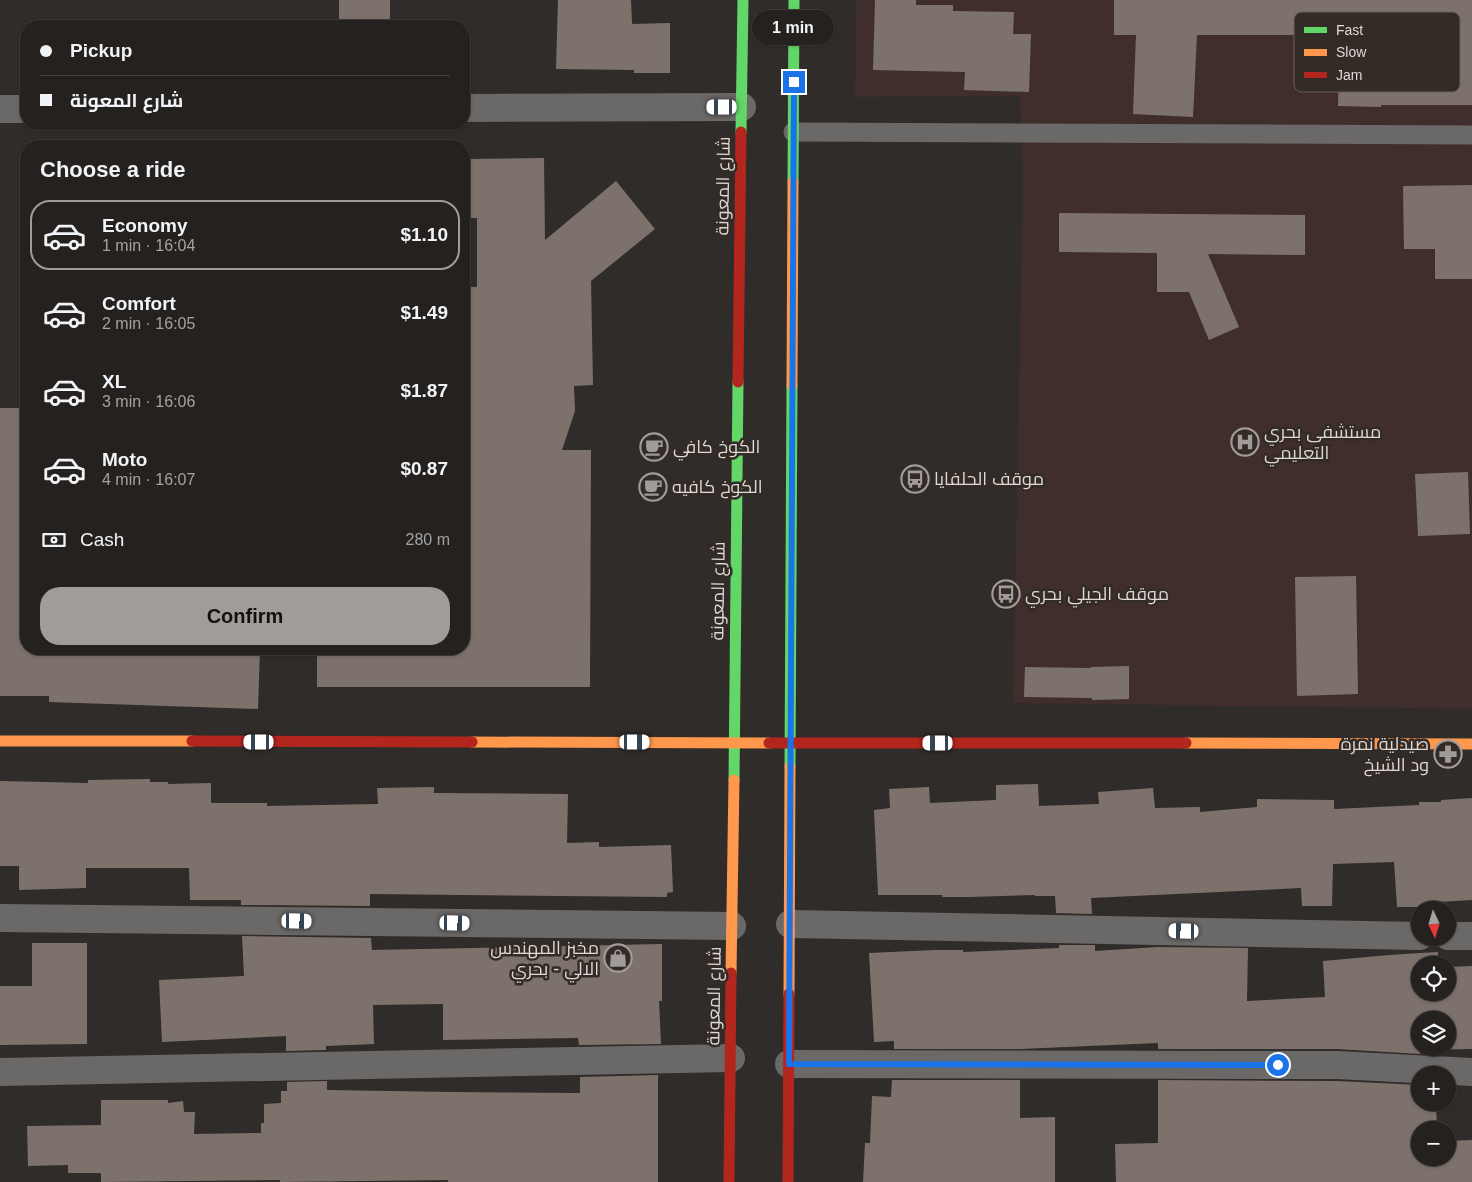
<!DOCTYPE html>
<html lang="en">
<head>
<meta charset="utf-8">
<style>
	:root { --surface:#24211f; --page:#302e2c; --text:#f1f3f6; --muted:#a3a3a4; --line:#413e3d; --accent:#a19c99 }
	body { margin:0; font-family:Helvetica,Cairo,sans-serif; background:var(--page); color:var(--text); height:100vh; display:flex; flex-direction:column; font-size:19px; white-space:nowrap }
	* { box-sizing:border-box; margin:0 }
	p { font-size:16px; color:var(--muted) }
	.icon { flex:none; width:28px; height:28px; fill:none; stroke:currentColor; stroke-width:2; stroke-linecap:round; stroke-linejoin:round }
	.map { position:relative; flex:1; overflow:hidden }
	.sheet { position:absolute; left:20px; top:140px; width:450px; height:515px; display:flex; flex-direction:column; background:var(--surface); border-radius:20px; box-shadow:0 1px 4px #0004,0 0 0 1px var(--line) }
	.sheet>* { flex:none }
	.top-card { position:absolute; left:20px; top:20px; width:450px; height:110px; border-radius:20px; box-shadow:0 1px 4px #0004,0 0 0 1px var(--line); display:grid; align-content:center; height:110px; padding:0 20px; background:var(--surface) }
	.needle { width:32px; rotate:176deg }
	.buttons { position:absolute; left:1411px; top:901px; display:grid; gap:10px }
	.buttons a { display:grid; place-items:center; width:45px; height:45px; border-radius:50%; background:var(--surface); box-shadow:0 1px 4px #0004,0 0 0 1px var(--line); font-size:25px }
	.end { position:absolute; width:22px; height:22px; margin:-11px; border:6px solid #1a73e8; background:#fff; box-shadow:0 0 0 2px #fff }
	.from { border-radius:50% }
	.bubble { position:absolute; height:35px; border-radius:18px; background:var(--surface); box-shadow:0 1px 4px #0004,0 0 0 1px var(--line); font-size:16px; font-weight:800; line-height:35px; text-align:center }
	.car { position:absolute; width:15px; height:30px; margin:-15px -8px; border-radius:6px; box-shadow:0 0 4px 1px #0007; background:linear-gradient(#fff 24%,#345 0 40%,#fff 0 76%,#345 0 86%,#fff 0) }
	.top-card b { display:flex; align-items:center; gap:18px; height:48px; font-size:19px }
	.top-card b+b { border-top:1px solid var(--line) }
	.top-card i { width:12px; height:12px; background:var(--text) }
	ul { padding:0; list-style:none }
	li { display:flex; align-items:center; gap:15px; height:70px; margin:0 10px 8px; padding:0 10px; border:2px solid transparent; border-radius:20px }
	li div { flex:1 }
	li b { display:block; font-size:19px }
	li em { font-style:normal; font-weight:800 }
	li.current { border-color:var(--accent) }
	li>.icon { width:45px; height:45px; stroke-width:1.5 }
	h2 { padding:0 20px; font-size:22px; line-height:60px }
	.pay { display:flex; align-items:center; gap:12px; height:55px; padding:0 20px; font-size:19px }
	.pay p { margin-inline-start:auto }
	.primary-button { display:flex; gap:10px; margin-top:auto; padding:10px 20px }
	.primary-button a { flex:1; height:58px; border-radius:20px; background:var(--accent); color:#111; font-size:20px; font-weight:800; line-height:58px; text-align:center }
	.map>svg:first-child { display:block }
	.medical { fill:#402e2c }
	.building { fill:#7d726b; fill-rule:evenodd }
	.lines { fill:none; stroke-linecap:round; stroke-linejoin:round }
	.lane { stroke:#6b6868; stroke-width:19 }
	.street { stroke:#6b6868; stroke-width:28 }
	.fast { stroke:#63d668; stroke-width:11 }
	.slow { stroke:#ff974d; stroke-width:11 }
	.jam { stroke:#b3261e; stroke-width:11 }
	.route { stroke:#1a73e8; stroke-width:6 }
	.labels { text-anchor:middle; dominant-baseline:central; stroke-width:5; stroke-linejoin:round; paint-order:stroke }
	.street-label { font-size:18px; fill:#ded9d6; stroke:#332b26 }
	.poi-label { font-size:18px; fill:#ded9d6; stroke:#332b26; text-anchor:start }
	.key { fill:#332b26; stroke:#665f5b; stroke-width:1 }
	.key-label { font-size:14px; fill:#ded9d6 }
</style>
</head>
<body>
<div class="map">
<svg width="1472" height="1182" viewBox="0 0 1472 1182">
	<rect width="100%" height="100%" fill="#302c29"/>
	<!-- medical -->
	<path class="medical" d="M856,0h616v709l-459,-6 10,-522 -3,-85 -165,1z"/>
	<!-- building -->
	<g class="building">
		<rect x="339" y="0" width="51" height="26"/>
		<path d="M558,0h73l1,24 38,-1v50h-36v-3l-78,-1z"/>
		<path d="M875,0h41v5h37v6l61,1 -1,22h18l-2,58 -65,-2 1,-18 -92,-2z"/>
		<path d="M1114,0h358v105h-91v2l-43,-1 2,-71h-143l-4,82 -60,-3 3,-79h-22z"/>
		<path d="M544,158l1,82 71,-59 39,48 -64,52 2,104 -19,1 1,25 -13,39h29l-1,237h-273v-38h147v-362h13v-69h-13v-59z"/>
		<path d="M1472,185v94h-37v-30h-31l-1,-63z"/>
		<path d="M1059,213l246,2v40l-97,-1 31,73 -30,13 -20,-48h-32v-39l-98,-1z"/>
		<path d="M0,408h26v241h234l-2,60 -209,-7v-6h-49z"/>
		<path d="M1468,472l2,62 -52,2 -3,-62z"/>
		<path d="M1356,576l2,118 -61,2 -2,-119z"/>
		<path d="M1129,666v33l-37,1v-2l-68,-1 1,-30 66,1v-1z"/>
		<path d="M150,779v3h18v2l43,-1v20h56v3l111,-2 -1,-16 57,-1v6l134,1 -1,49 32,-1v5l72,-2 2,47 -6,1v4l-297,-3v12l-129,-1v-5h-51l-1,-32h-103v20l-67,2v-24h-19v-85l88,2v-3z"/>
		<path d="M1038,784l1,22 60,-2 -1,-12 55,-4 2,20 45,-1v5l57,-5v-8l77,1v9l85,-4v-3h22v-2l31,-2v102l-35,2v5h-40l-3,-45 -61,2 -1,42h-30l-1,-18 -210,10 1,16 -36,-1 -1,-17h-20v-1l-66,2h-27v-2h-64l-4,-85 16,-2 -1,-19 40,-2 1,16 66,-3v-15z"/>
		<path d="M242,936l129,2 1,12 290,-6v57h-3l2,43 -82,1 -1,-7 -135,2v-36l-70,1 1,39 -48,2v4l-40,1v-15l-124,6 -3,-62 85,-4z"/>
		<path d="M32,943h55v101l-87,1v-59h32z"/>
		<path d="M1059,945h36v6l63,-4 90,1 -1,53 78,-4 -2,-36 66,-6 49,-3v13h-18v27h28v-25l24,-1v83l-52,1v4l-83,-5h-179v-6l-138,6h-126v-8l-20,1 -5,-89 66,-3h28v2l96,-4zM1420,1020h28v28h-28z"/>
		<path d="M658,1075v107h-210v-2l-168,2v-2l-179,2v-9h-33v-8l-40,1 -1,-40 74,-1v-25h67v3l15,-2 1,11h11l-1,22 67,-1v-10h3v-19l17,-1v-12h6v-9l40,-1v9l125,2 128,1v-16z"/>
		<path d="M892,1080h128v38l35,-1v65h-192l2,-39h5l2,-47 19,1z"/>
		<path d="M1158,1080l179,1 83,4v17h16l1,28h-17v28h28v-17l24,-1v42h-356l-1,-38 43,-1z"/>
	</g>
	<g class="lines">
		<!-- lane -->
		<path class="lane" d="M793,132l679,3"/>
		<!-- street -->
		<g class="street">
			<path d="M464,108l278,-1"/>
			<path d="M0,109h26"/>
			<path d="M0,918l732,8"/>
			<path d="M790,924l630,12"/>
			<path d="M1448,936h24"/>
			<path d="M789,1064l548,1 135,7"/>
			<path d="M0,1072l731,-14"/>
		</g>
		<!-- fast -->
		<g class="fast">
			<path d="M741,132l2,-132"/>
			<path d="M793,182l1,-182"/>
			<path d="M790,767l2,-382"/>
			<path d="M734,780l4,-398"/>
		</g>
		<!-- slow -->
		<g class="slow">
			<path d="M792,385l1,-203"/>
			<path d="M0,741h192"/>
			<path d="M472,742l297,1"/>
			<path d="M1186,743l286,1"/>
			<path d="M731,973l3,-193"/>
			<path d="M789,994l1,-227"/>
		</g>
		<!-- jam -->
		<g class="jam">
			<path d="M738,382l3,-250"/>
			<path d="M192,741l280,1"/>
			<path d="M769,743h417"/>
			<path d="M729,1182l2,-209"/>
			<path d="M788,1182l1,-188"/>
		</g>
	</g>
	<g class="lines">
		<!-- route -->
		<path class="route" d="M794,82l-5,982 489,1"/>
	</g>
	<!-- icons -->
	<defs>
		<g id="hospital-ring" transform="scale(1.4375)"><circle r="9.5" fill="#332b26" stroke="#a19c99" stroke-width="1.5"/><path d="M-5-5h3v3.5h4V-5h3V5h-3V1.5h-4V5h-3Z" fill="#a19c99"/></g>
		<g id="cafe-ring" transform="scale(1.4375)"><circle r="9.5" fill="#332b26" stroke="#a19c99" stroke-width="1.5"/><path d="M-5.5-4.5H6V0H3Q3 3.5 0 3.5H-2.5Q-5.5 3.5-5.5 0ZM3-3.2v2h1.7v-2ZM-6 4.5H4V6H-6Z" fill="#a19c99"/></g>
		<g id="bus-ring" transform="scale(1.4375)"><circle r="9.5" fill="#332b26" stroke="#a19c99" stroke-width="1.5"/><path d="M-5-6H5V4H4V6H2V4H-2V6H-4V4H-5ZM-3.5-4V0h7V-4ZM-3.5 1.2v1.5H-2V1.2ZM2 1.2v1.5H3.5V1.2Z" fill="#a19c99"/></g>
		<g id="pharmacy-ring" transform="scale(1.4375)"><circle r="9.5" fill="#332b26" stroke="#a19c99" stroke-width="1.5"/><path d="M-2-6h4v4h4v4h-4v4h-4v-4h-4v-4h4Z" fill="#a19c99"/></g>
		<g id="shop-ring" transform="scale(1.4375)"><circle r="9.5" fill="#332b26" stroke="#a19c99" stroke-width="1.5"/><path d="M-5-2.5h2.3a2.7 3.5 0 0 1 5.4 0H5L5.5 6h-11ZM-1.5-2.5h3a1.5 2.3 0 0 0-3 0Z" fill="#a19c99"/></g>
	</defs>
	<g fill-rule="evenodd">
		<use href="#hospital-ring" x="1245" y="442"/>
		<use href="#cafe-ring" x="654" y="447"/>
		<use href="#bus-ring" x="915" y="479"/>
		<use href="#cafe-ring" x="653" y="487"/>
		<use href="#bus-ring" x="1006" y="594"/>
		<use href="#pharmacy-ring" x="1448" y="754"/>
		<use href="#shop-ring" x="618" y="958"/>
	</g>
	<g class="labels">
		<!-- street labels -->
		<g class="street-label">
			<text transform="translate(723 186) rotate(-89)">شارع المعونة</text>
			<text transform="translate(718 591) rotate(-89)">شارع المعونة</text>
			<text transform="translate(714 996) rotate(-89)">شارع المعونة</text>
		</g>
		<!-- poi labels -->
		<g class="poi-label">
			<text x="1264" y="432">مستشفى بحري<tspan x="1264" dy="21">التعليمي</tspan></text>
			<text x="673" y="447">الكوخ كافي</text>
			<text x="934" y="479">موقف الحلفايا</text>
			<text x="672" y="487">الكوخ كافيه</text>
			<text x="1025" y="594">موقف الجيلي بحري</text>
			<text x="1429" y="744" text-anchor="end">صيدلية نمرة<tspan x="1429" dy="21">ود الشيخ</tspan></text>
			<text x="599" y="948" text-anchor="end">مخبز المهندس<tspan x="599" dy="21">الالي - بحري</tspan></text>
		</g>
	</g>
	<!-- legend -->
	<rect x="1294" y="12" width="166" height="80" rx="8" class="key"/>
	<rect x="1304" y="27" width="23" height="6" fill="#63d668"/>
	<rect x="1304" y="49" width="23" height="7" fill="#ff974d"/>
	<rect x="1304" y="72" width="23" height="6" fill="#b3261e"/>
	<g class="key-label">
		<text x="1336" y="35">Fast</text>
		<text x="1336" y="57">Slow</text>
		<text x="1336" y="80">Jam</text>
	</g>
</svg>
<div class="buttons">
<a><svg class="needle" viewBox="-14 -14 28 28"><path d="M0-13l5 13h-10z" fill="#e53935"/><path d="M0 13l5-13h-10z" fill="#a3a3a4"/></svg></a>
<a><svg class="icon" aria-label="locate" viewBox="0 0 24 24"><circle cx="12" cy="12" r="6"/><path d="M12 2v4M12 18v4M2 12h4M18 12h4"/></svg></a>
<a><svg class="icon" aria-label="layers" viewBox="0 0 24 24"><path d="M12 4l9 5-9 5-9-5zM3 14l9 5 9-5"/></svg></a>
<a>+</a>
<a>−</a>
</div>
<i class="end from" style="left:1278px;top:1065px"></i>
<i class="end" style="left:794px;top:82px"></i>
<div class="bubble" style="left:752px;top:10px;width:82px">1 min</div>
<i class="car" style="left:722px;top:107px;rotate:270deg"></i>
<i class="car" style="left:259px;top:742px;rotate:270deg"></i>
<i class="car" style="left:635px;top:742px;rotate:90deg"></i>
<i class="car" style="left:938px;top:743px;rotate:270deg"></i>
<i class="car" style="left:297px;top:921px;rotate:91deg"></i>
<i class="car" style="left:455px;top:923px;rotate:91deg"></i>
<i class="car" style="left:1184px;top:931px;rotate:271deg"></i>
<div class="top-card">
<b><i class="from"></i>Pickup</b>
<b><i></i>شارع المعونة</b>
</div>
<section class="sheet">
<h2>Choose a ride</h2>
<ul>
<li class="current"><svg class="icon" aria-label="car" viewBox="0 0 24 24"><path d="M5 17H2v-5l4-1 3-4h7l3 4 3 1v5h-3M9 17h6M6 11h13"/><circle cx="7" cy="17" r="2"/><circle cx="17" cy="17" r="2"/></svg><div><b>Economy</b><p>1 min · 16:04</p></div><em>$1.10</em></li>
<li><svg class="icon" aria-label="car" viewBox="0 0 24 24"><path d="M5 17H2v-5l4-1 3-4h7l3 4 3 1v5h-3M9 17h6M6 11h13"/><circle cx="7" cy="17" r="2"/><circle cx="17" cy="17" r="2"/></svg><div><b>Comfort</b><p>2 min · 16:05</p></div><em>$1.49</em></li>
<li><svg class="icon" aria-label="car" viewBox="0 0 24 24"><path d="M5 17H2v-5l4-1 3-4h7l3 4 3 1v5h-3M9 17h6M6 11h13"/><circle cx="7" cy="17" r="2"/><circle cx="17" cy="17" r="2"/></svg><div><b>XL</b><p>3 min · 16:06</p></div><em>$1.87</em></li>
<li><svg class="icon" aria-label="car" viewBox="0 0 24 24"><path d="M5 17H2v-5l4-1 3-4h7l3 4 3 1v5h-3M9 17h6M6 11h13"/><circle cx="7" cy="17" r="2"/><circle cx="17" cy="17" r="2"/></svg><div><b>Moto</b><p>4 min · 16:07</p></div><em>$0.87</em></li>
</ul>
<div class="pay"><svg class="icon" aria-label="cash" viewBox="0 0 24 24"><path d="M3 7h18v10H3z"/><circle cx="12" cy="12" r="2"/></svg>Cash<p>280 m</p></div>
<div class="primary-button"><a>Confirm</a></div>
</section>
</div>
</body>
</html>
